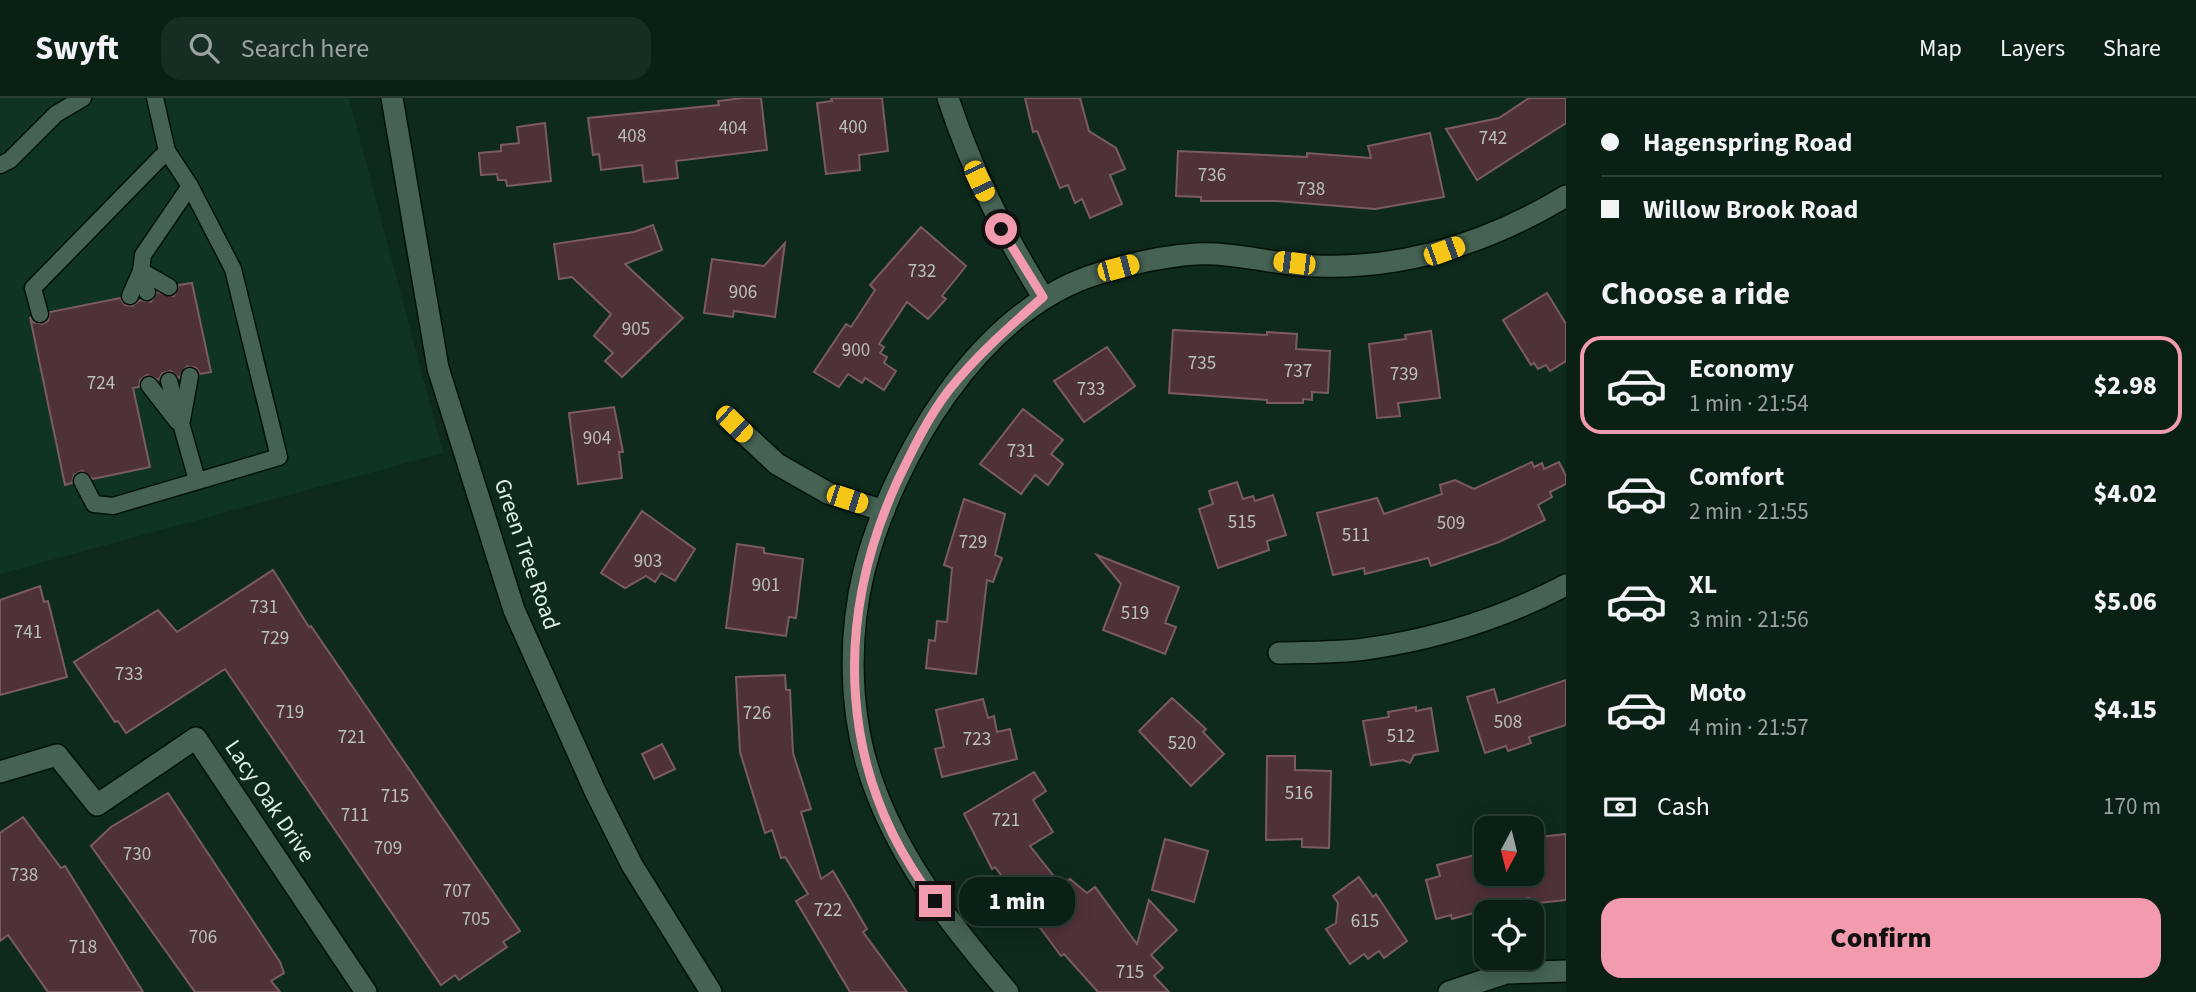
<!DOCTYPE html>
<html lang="en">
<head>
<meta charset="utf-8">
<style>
	:root { --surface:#0a2015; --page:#182d22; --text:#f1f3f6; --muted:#99a3a0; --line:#2a3e34; --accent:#f29aae }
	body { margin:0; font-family:"Source Sans 3",sans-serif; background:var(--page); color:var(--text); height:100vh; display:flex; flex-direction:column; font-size:26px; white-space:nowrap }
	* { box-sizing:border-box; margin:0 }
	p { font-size:23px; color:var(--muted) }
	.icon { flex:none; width:38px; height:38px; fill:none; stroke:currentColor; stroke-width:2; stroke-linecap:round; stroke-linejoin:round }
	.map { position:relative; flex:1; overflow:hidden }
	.panel { display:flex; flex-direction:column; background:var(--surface); width:630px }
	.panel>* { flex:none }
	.banner { display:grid; align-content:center; height:154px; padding:0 35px; background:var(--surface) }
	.needle { width:46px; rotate:187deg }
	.controls { position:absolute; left:1474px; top:718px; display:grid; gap:14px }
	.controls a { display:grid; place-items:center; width:70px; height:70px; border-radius:14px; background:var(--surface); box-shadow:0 4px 18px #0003,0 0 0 2px var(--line); font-size:35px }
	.end { position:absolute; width:32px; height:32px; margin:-16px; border:9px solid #f29aae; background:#111; box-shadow:0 0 0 4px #111 }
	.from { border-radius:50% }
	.bubble { position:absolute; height:49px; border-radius:21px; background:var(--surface); box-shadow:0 4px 18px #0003,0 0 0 2px var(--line); font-size:23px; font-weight:800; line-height:49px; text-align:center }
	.car { position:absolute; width:21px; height:42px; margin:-21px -10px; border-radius:9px; box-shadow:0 0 5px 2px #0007; background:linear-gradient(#f5c518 24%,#345 0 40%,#f5c518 0 76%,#345 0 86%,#f5c518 0) }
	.banner b { display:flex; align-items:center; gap:24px; height:66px; font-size:26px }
	.banner b+b { border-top:2px solid var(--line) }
	.banner i { width:18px; height:18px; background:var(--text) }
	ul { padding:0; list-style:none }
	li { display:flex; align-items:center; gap:21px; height:98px; margin:0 14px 10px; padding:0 21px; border:4px solid transparent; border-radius:21px }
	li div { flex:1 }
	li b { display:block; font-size:26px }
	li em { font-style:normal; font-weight:800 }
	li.on { border-color:var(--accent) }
	li>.icon { width:63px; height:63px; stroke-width:1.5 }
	h2 { padding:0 35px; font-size:32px; line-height:84px }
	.pay { display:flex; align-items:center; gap:18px; height:77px; padding:0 35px; font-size:26px }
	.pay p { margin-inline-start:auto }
	.button { display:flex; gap:14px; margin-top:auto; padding:14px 35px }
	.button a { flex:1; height:80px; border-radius:21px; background:var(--accent); color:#111; font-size:28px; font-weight:800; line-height:80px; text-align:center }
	header { display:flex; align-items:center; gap:42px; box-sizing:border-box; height:98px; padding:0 35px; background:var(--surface); border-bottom:2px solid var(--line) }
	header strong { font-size:33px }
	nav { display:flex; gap:38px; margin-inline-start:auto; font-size:24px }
	.search { width:490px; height:63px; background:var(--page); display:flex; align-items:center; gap:18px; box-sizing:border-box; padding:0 24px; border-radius:21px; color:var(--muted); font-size:26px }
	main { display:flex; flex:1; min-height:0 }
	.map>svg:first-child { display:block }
	.built { fill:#0f3423 }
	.building { fill:#4f3238; stroke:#7b5b61; stroke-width:2 }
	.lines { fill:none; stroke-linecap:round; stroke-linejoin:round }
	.lane-casing { stroke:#001207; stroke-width:19 }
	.street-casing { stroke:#001207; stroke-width:24 }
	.secondary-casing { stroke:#001207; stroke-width:24 }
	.lane { stroke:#456252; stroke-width:16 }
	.street { stroke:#456252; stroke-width:21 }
	.secondary { stroke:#456252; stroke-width:21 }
	.route { stroke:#f29aae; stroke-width:9 }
	.labels { text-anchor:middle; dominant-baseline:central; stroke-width:6; stroke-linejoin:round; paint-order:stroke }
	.number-label { font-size:19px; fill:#bbc0ba }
	.street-label { font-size:23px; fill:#dff0e6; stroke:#0e2a1c }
</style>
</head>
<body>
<header>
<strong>Swyft</strong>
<div class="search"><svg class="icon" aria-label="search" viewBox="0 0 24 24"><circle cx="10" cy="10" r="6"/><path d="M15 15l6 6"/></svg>Search here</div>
<nav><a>Map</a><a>Layers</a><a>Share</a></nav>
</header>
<main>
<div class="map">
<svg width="1566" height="894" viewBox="0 0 1566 894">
	<rect width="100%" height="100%" fill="#0e2a1c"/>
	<!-- built -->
	<path class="built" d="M0,0h349l94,355 -443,121z"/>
	<!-- building -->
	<g class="building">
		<path d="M743,0h18l6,52 -91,11 2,17 -34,4 -2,-17 -41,5 -2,-16 -6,1 -5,-37 131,-13 -1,-4z"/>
		<path d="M831,0h51l6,53 -29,4 1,15 -34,4 -9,-71 15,-2z"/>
		<path d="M1025,0h55l9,33 27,17 9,21 -15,6 12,29 -32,14 -8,-19 -7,4 -7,-18 -8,3 -23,-57 -4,1z"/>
		<path d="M1529,0h37v25l-89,57 -31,-51 53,-11z"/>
		<path d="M545,25l6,58 -44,5 -1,-6h-8l-1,-6 -16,1 -2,-22 22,-2v-6l18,-2 -2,-16z"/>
		<path d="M1430,35l14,64 -69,12 -98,-8h-76v-4l-25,-1 2,-45 129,6v-4l64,5 -3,-12z"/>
		<path d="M653,127l9,25 -37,14 58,54 -61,59 -17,-16 8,-8 -19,-17 17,-22 -39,-37 -13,2 -5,-35 80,-12z"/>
		<path d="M921,129l45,39 -24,30 4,3 -18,20 -21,-17 -28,42 5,3 -4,6 7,4 -3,6 12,8 -12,19 -19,-12 -3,5 -14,-9 -9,13 -25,-15 32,-48 5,3 24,-37 -5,-5z"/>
		<path d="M785,145l-10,74 -41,-6 -1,6 -29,-4 8,-54 52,7z"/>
		<path d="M192,185l19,89 -11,2 -4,-6 -9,-2 -8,12 -8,-7 -9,2 -3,7 -12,-5 -7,5 -1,7 -6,1 17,79 -57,12 -11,-8 -8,4 -2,8 -7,2 -35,-168 3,5 9,2 6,-3 2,-9 70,-14 5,7 7,1 8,-6 11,2 6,-10 17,4 5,-11z"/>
		<path d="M1547,195l19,31v37l-16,10 -4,-6 -8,4 -4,-6 -3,2 -28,-45z"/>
		<path d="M1173,232l94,5v-3l30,2 -1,15 34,2 -2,42 -16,-1v8l-9,-1v4h-36v-3l-98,-7z"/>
		<path d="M1431,233l9,67 -42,5 2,13 -23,2 -8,-74 37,-5 -1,-4z"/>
		<path d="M1107,249l28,39 -51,36 -30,-41z"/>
		<path d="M614,309l9,45h-4l3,26 -44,6 -9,-71z"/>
		<path d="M1023,311l40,31 -12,14 12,10 -15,21 -13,-10 -14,19 -41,-30z"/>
		<path d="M1532,364l2,5 8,-4 2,6 15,-7 7,14v8l-16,8 2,5 -14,8 7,15 -46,22 -68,24 -3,-8 -63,16 -1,-6 -31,7 -16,-62 60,-15 7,16 58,-20 -2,-9 15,-5 19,9z"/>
		<path d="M1237,384l6,17 10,-3 2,5 18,-6 13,40 -19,6 2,9 -51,18 -19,-59 14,-5 -4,-13z"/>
		<path d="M964,401l41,15 -10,41 7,3 -9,24 -6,-2 -11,94 -50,-6 3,-28 6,1 2,-20 10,1 5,-54 -8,-3z"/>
		<path d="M642,413l53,38 -20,32 -14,-8 -6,9 -9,-6 -21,12 -24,-15z"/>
		<path d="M737,446l27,4v5l39,6 -7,59 -7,-1 -3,19 -60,-8z"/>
		<path d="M1097,457l82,32 -14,36 11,4 -11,27 -62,-24 18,-46z"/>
		<path d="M273,472l36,57 2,-1 209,305 -17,11 4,5 -48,33 -4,-5 -14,10 -216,-316 -99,64 -8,-12 -3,1 -41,-60 84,-52 19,22z"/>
		<path d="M40,488l4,16 4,-1 19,76 -67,18v-95z"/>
		<path d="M785,577l1,15h4l3,63 18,56 -10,3 20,67 12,-8 34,58 -4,3 44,60h-57l-54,-91 12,-7 -23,-37 -4,1 -9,-28 -7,3 -25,-81 -4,-75z"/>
		<path d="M1566,582v45l-37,12 2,6 -23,8 -2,-5 -21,7 -18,-56 27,-8 4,14z"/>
		<path d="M1172,600l34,31 -3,3 21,22 -33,32 -52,-55z"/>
		<path d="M983,601l5,19 6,-2 3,16 13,-3 7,30 -75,18 -7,-28 9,-2 -8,-37z"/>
		<path d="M1416,609v4l15,-3 7,43 -24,4 -4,8 -7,-3 -32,5 -8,-44 26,-4 -1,-5z"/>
		<path d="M662,646l13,25 -21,10 -12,-25z"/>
		<path d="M1267,658h28v14l36,1 -2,77 -27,-1v-8l-36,1z"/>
		<path d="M1034,674l12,19 -13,9 20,32 -23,14 31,39 9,-6 17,14 8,-6 42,57 12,-44 28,30 -26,25 12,13 -9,8 15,16h-71l-34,-38 -3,2 -66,-89 -3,2 -28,-55z"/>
		<path d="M168,695l112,169 4,11 -13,8 9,11h-85l-104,-146 20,-19z"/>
		<path d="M23,719l38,51 4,-2 78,126h-95l-40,-57 -8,6v-108z"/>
		<path d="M1566,736v66l-36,4 -1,-6 -77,21 -1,-4 -15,4 -10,-39 14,-4 -3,-11 49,-13v21h45v-35z"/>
		<path d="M1165,741l43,12 -14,51 -42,-12z"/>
		<path d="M1359,779l14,20 3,-3 31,47 -23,17 -5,-7 -11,8 -4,-5 -14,10 -24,-35 10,-6 2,-20 -5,-7z"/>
	</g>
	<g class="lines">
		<!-- lane casing -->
		<g class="lane-casing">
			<g id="lane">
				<path d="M0,67l10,-5 46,-46 27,-16"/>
				<path d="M147,194l-6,-21 2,-16 47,-69"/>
				<path d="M130,198l11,-25 28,16"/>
				<path d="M40,216l-7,-26 134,-137"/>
				<path d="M169,283l28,99"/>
				<path d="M149,287l28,36"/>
				<path d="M182,322l8,-44"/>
				<path d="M82,383l12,23 19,2 166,-49 -46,-188 -43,-83 -23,-35 -12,-53"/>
			</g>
		</g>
		<!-- street casing -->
		<g class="street-casing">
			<g id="street">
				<path d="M948,0c24,73 55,134 95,199"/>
				<path d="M734,326l43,40 51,29 56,18"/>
				<path d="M1279,555c28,-1 58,0 86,-4 71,-10 138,-31 201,-64"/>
				<path d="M0,674l57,-17 40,50 99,-67 170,254"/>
				<path d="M1008,894c-59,-69 -115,-139 -141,-227 -18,-61 -18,-133 -3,-194 29,-113 115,-261 233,-297 32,-10 65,-18 99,-20 40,-2 80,11 121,12 89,3 173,-24 249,-70"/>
				<path d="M1449,894l57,-19 60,-2"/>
			</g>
		</g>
		<!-- secondary casing -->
		<g class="secondary-casing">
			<path id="secondary" d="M392,0l46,270 76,242 81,181 37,74 79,127"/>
		</g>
		<!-- lane -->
		<use href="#lane" class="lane"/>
		<!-- street -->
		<use href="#street" class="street"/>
		<!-- secondary -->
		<use href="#secondary" class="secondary"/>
	</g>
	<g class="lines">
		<!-- route -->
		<path class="route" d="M935,803c-97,-125 -102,-278 -38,-419 15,-31 31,-65 52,-92 28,-35 61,-64 94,-93l-42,-68"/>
	</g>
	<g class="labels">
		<!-- number labels -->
		<g class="number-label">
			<text x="853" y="29">400</text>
			<text x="733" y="30">404</text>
			<text x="632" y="38">408</text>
			<text x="1493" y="40">742</text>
			<text x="1212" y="77">736</text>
			<text x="1311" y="91">738</text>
			<text x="922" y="173">732</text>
			<text x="743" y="194">906</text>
			<text x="636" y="231">905</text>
			<text x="856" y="252">900</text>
			<text x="1202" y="265">735</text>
			<text x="1298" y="273">737</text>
			<text x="1404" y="276">739</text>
			<text x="101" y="285">724</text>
			<text x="1091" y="291">733</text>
			<text x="597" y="340">904</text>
			<text x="1021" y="353">731</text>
			<text x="1242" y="424">515</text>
			<text x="1451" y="425">509</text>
			<text x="1356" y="437">511</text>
			<text x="973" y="444">729</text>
			<text x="648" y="463">903</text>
			<text x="766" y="487">901</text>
			<text x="264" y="509">731</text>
			<text x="1135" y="515">519</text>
			<text x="28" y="534">741</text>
			<text x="275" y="540">729</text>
			<text x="129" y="576">733</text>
			<text x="290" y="614">719</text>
			<text x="757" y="615">726</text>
			<text x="1508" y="624">508</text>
			<text x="1401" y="638">512</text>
			<text x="352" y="639">721</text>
			<text x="977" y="641">723</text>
			<text x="1182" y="645">520</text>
			<text x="1299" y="695">516</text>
			<text x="395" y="698">715</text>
			<text x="355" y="717">711</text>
			<text x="1006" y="722">721</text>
			<text x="388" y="750">709</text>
			<text x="137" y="756">730</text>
			<text x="24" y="777">738</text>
			<text x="457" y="793">707</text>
			<text x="828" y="812">722</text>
			<text x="476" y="821">705</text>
			<text x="1365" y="823">615</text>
			<text x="203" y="839">706</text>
			<text x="83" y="849">718</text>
			<text x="1130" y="874">715</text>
		</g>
		<!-- street labels -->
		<g class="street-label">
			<text transform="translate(527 456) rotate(71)">Green Tree Road</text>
			<text transform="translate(270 703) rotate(56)">Lacy Oak Drive</text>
		</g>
	</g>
</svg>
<div class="controls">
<a><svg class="needle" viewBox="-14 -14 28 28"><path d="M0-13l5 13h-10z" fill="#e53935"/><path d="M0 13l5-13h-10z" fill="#99a3a0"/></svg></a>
<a><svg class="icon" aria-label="locate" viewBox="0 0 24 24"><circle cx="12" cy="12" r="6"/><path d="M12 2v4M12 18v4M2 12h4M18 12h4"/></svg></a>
</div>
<i class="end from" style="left:1001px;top:131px"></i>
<i class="end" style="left:935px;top:803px"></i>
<div class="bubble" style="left:959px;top:779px;width:116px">1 min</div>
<i class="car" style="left:979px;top:83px;rotate:155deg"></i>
<i class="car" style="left:1444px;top:153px;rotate:70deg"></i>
<i class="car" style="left:1294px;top:165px;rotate:277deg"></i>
<i class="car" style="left:1118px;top:170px;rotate:75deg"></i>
<i class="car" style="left:734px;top:326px;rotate:134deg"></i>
<i class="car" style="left:847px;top:401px;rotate:108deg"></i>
</div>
<section class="panel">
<div class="banner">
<b><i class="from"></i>Hagenspring Road</b>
<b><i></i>Willow Brook Road</b>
</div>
<h2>Choose a ride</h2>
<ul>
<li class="on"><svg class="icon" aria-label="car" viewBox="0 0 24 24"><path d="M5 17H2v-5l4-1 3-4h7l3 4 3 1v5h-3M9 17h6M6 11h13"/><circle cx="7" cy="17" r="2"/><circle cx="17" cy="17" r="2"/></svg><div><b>Economy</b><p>1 min · 21:54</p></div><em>$2.98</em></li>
<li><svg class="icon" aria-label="car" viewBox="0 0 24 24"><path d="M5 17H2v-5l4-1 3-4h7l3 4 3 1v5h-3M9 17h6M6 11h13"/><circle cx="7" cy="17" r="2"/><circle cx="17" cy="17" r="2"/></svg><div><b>Comfort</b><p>2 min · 21:55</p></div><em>$4.02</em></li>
<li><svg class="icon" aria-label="car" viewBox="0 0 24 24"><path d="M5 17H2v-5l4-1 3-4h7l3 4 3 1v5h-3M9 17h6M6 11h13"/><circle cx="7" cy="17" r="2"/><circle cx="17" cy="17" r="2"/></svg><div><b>XL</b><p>3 min · 21:56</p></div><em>$5.06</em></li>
<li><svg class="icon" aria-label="car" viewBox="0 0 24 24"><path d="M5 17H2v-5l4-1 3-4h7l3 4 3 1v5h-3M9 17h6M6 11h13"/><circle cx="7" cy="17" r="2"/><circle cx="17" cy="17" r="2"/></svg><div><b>Moto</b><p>4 min · 21:57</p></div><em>$4.15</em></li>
</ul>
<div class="pay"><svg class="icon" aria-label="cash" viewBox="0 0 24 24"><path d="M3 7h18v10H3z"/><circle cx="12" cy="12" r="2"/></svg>Cash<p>170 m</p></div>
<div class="button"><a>Confirm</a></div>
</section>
</main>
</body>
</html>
